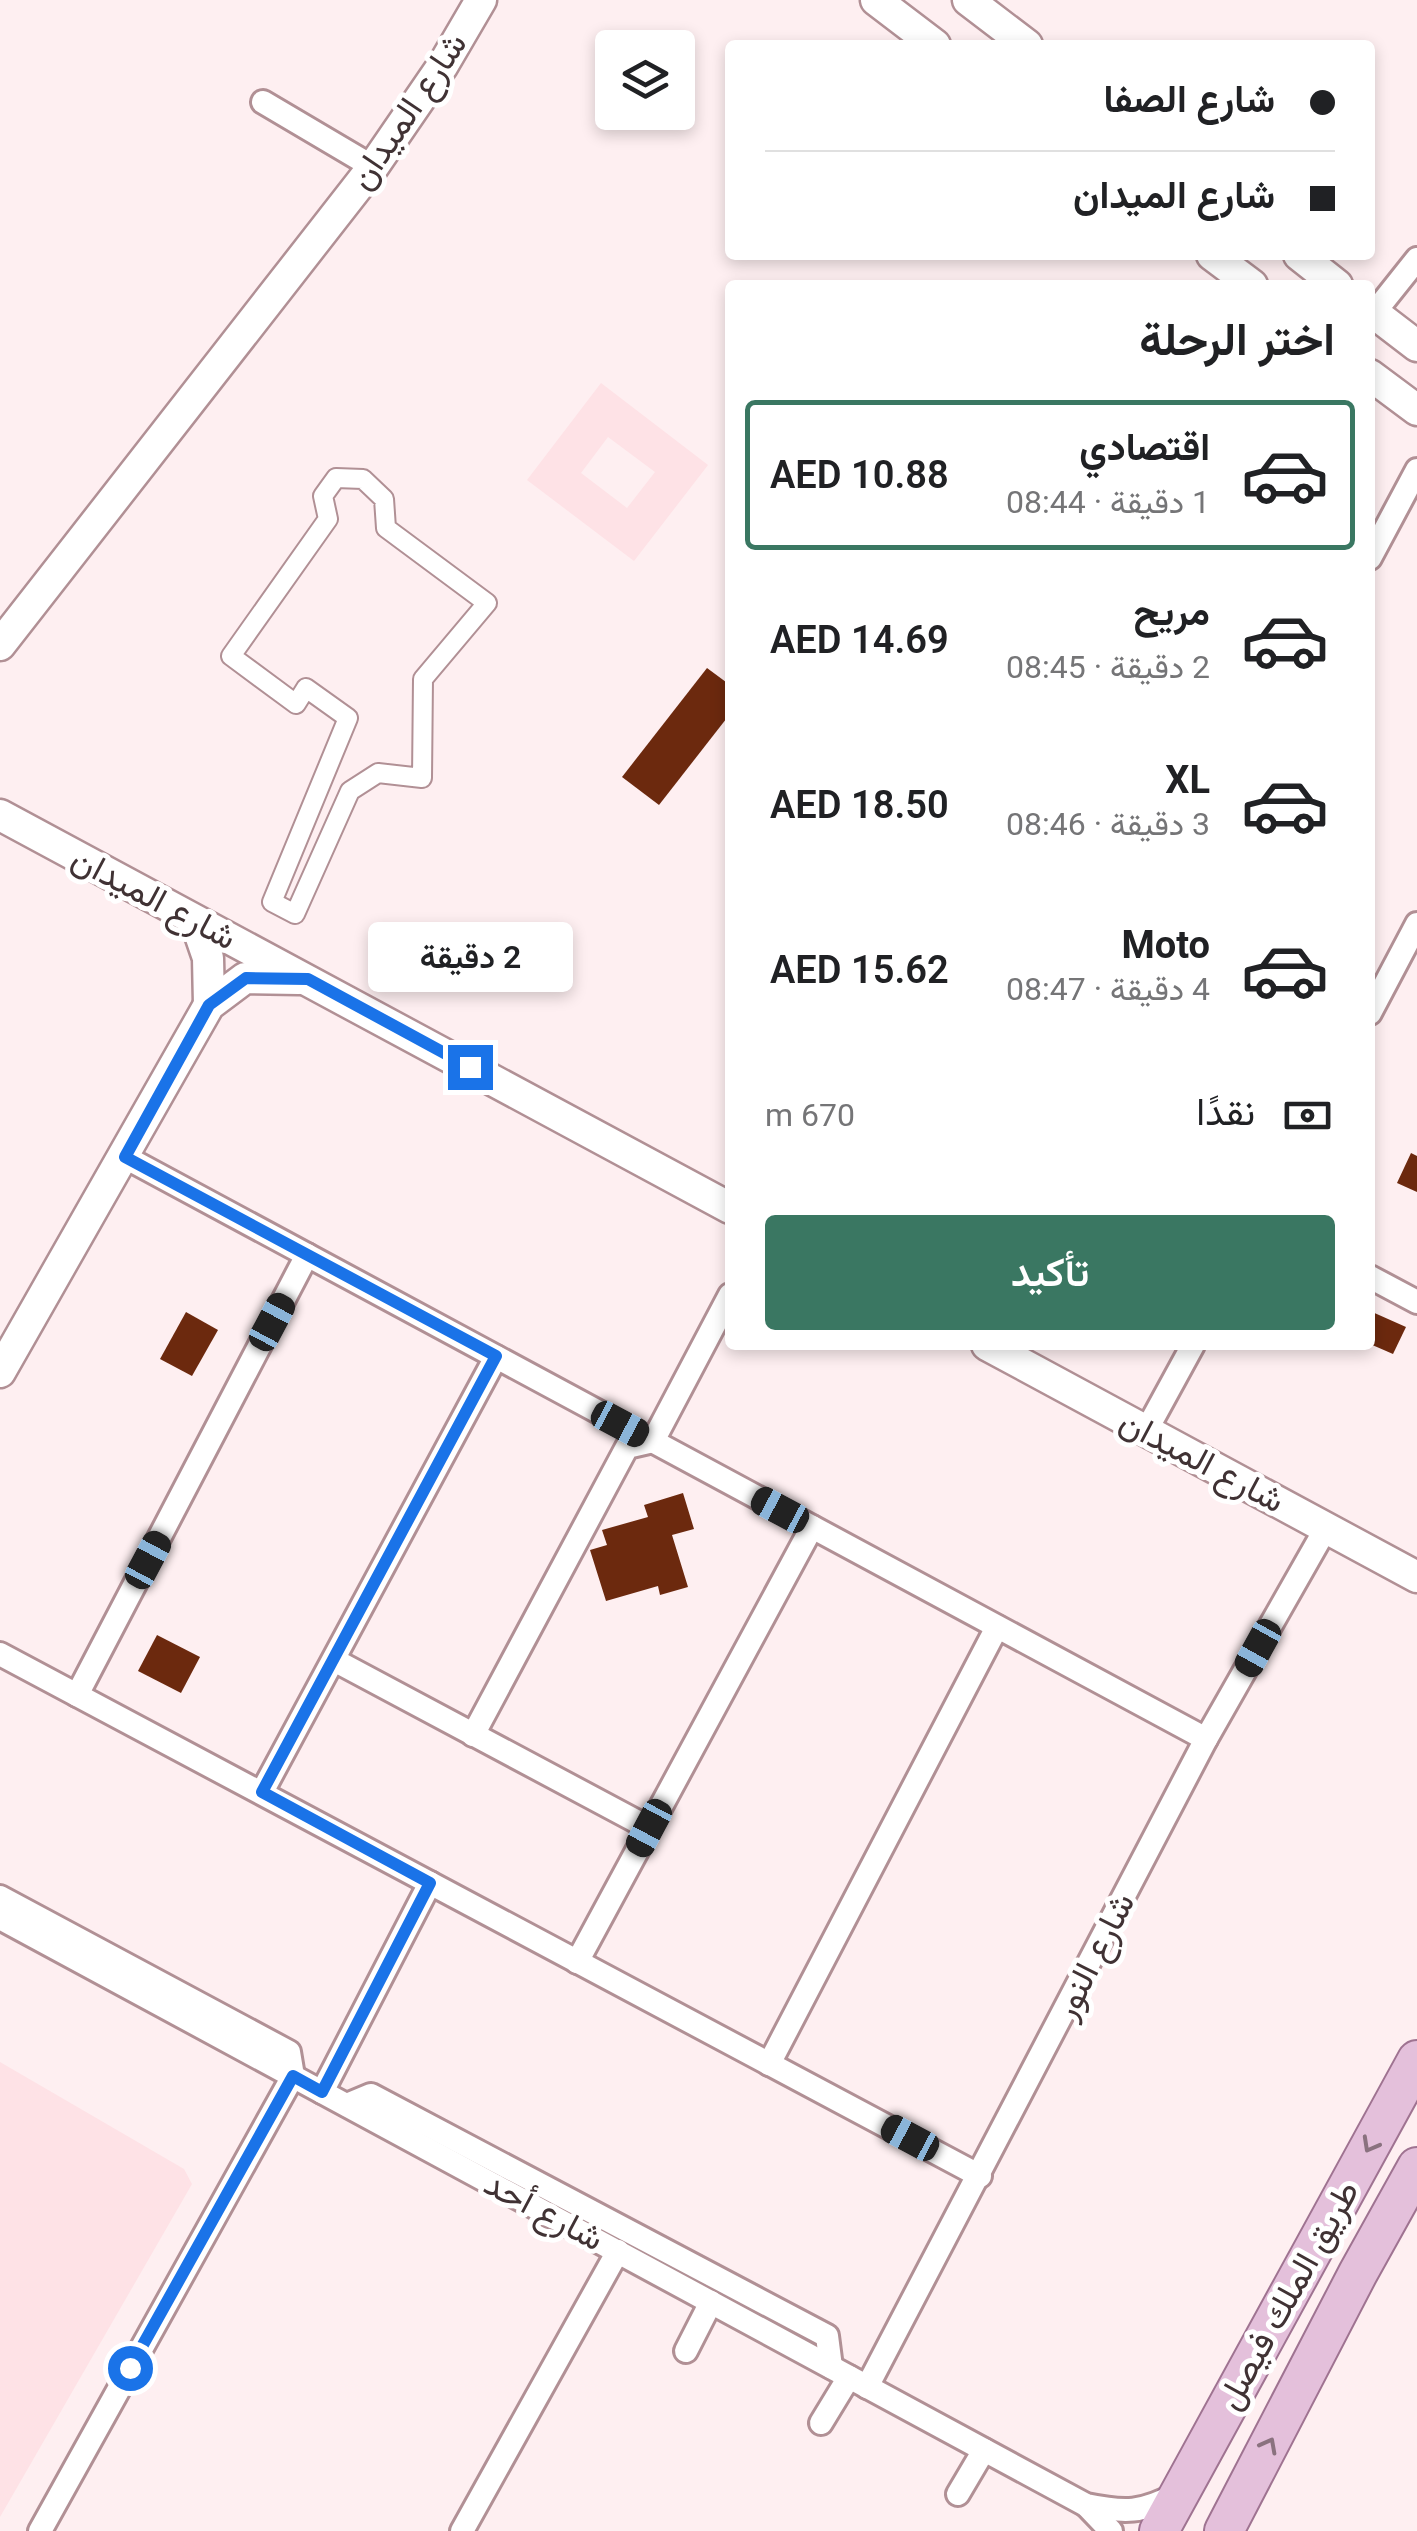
<!DOCTYPE html>
<html lang="ar">
<head>
<meta charset="utf-8">
<style>
	:root { --surface:#fff; --page:#f6f6f6; --text:#202124; --muted:#757577; --line:#e0e0e0; --accent:#3a7762 }
	body { margin:0; font-family:Roboto,Vazirmatn,sans-serif; background:var(--page); color:var(--text); direction:rtl; height:100vh; display:flex; flex-direction:column; font-size:38px; white-space:nowrap }
	* { box-sizing:border-box; margin:0 }
	p { font-size:32px; color:var(--muted) }
	.icon { flex:none; width:55px; height:55px; fill:none; stroke:currentColor; stroke-width:2; stroke-linecap:round; stroke-linejoin:round }
	.map { position:relative; flex:1; overflow:hidden; direction:ltr }
	.details { position:absolute; left:725px; top:280px; width:650px; height:1070px; display:flex; flex-direction:column; background:var(--surface); border-radius:10px; box-shadow:0 5px 15px #0003; direction:rtl }
	.details>* { flex:none }
	.banner { position:absolute; left:725px; top:40px; width:650px; height:220px; border-radius:10px; box-shadow:0 5px 15px #0003; direction:rtl; display:grid; align-content:center; height:220px; padding:0 40px; background:var(--surface) }
	.buttons { position:absolute; left:595px; top:30px; display:grid; gap:20px }
	.buttons a { display:grid; place-items:center; width:100px; height:100px; border-radius:10px; background:var(--surface); box-shadow:0 5px 15px #0003; font-size:50px }
	.end { position:absolute; width:45px; height:45px; margin:-22px; border:12px solid #1a73e8; background:#fff; box-shadow:0 0 0 5px #fff }
	.from { border-radius:50% }
	.bubble { position:absolute; height:70px; border-radius:10px; background:var(--surface); box-shadow:0 5px 15px #0003; font-size:32px; font-weight:600; line-height:70px; text-align:center; direction:rtl }
	.car { position:absolute; width:30px; height:60px; margin:-30px -15px; border-radius:12px; box-shadow:0 0 8px 2px #0007; background:linear-gradient(#222 24%,#8ab4d8 0 40%,#222 0 76%,#8ab4d8 0 86%,#222 0) }
	.banner b { display:flex; align-items:center; gap:35px; height:95px; font-size:38px }
	.banner b+b { border-top:2px solid var(--line) }
	.banner i { width:25px; height:25px; background:var(--text) }
	ul { padding:0; list-style:none }
	li { display:flex; align-items:center; gap:30px; height:150px; margin:0 20px 15px; padding:0 20px; border:5px solid transparent; border-radius:10px }
	li div { flex:1 }
	li b { display:block; font-size:38px }
	li em { font-style:normal; font-weight:600 }
	li.on { border-color:var(--accent) }
	li>.icon { width:90px; height:90px; stroke-width:1.5 }
	h2 { padding:0 40px; font-size:45px; line-height:120px }
	.pay { display:flex; align-items:center; gap:25px; height:110px; padding:0 40px; font-size:38px }
	.pay p { margin-inline-start:auto }
	.cta { display:flex; gap:20px; margin-top:auto; padding:20px 40px }
	.cta a { flex:1; height:115px; border-radius:10px; background:var(--accent); color:#fff; font-size:40px; font-weight:600; line-height:115px; text-align:center }
	.map>svg:first-child { display:block }
	.built { fill:#fee2e6; fill-rule:evenodd }
	.building { fill:#6c290e }
	.lines { fill:none; stroke-linecap:round; stroke-linejoin:round }
	.pedestrian-casing { stroke:#b19095; stroke-width:22 }
	.minor-casing { stroke:#b19095; stroke-width:28 }
	.tertiary-casing { stroke:#b19095; stroke-width:35 }
	.primary-casing { stroke:#9f7391; stroke-width:42 }
	.pedestrian { stroke:#fff; stroke-width:18 }
	.minor { stroke:#fff; stroke-width:22 }
	.tertiary { stroke:#fff; stroke-width:30 }
	.primary { stroke:#e4c0db; stroke-width:38 }
	.oneway { stroke:#8a727f }
	.route { stroke:#1a73e8; stroke-width:12 }
	.labels { text-anchor:middle; dominant-baseline:central; stroke-width:10; stroke-linejoin:round; paint-order:stroke }
	.street-label { font-size:35px; fill:#403234; stroke:#fff }
</style>
</head>
<body>
<div class="map">
<svg width="1417" height="2531" viewBox="0 0 1417 2531">
	<rect width="100%" height="100%" fill="#feeff1"/>
	<!-- built -->
	<g class="built">
		<path d="M601,383l107,82 -74,96 -107,-81zM608,437l47,35 -28,36 -46,-35z"/>
		<path d="M0,2062l184,107 8,15 -192,333z"/>
	</g>
	<!-- building -->
	<g class="building">
		<path d="M707,668l23,17v29l-71,91 -37,-28z"/>
		<path d="M1411,1153l6,3v36l-20,-9z"/>
		<path d="M1370,1311l36,16 -13,27 -23,-10z"/>
		<path d="M186,1312l32,18 -26,46 -32,-17z"/>
		<path d="M683,1493l11,36 -22,6 16,52 -28,8 -2,-9 -52,15 -16,-51 17,-5 -5,-15 46,-13 -4,-12z"/>
		<path d="M157,1635l43,22 -19,36 -43,-22z"/>
	</g>
	<g class="lines">
		<!-- pedestrian casing -->
		<g class="pedestrian-casing">
			<path id="pedestrian" d="M336,478l27,1 21,20 2,29 101,75 -64,76 -1,99 -44,-5 -28,18 -55,123 -23,-12 76,-184 -42,-30 -10,16 -65,-48 97,-137 -5,-23z"/>
		</g>
		<!-- minor casing -->
		<g class="minor-casing">
			<g id="minor">
				<path d="M263,102l110,65"/>
				<path d="M1374,313l43,-54"/>
				<path d="M1370,558l47,-88"/>
				<path d="M1370,1013l47,-89"/>
				<path d="M125,1157l1081,582"/>
				<path d="M1370,1277l47,25"/>
				<path d="M1146,1431l47,-86"/>
				<path d="M0,1654l980,522"/>
				<path d="M334,1660l315,168"/>
				<path d="M77,1695l230,-440"/>
				<path d="M473,1735l154,-288 26,-6 77,-146"/>
				<path d="M262,1792l234,-435"/>
				<path d="M0,1897l289,155 4,24 -253,455"/>
				<path d="M0,1918l1086,587c39,8 56,8 91,-11"/>
				<path d="M577,1962l235,-435"/>
				<path d="M769,2064l228,-437"/>
				<path d="M322,2092l108,-209"/>
				<path d="M347,2105l24,-10 456,241 4,31"/>
				<path d="M686,2351l25,-49"/>
				<path d="M867,2387l339,-648 120,-211"/>
				<path d="M821,2423l28,-46"/>
				<path d="M958,2494l26,-44"/>
				<path d="M1086,2505l25,26"/>
				<path d="M462,2531l156,-280"/>
			</g>
		</g>
		<!-- tertiary casing -->
		<g class="tertiary-casing">
			<g id="tertiary">
				<path d="M876,0l59,45"/>
				<path d="M968,0l59,45"/>
				<path d="M1212,255l40,30"/>
				<path d="M1299,255l38,30"/>
				<path d="M1370,310l47,36"/>
				<path d="M1370,375l47,35"/>
				<path d="M0,645l373,-478 70,-102 38,-65"/>
				<path d="M0,815l730,393"/>
				<path d="M196,923l12,35 1,47"/>
				<path d="M987,1345l430,232"/>
				<path d="M0,1372l209,-367 36,-27 54,1"/>
			</g>
		</g>
		<!-- primary casing -->
		<g class="primary-casing">
			<g id="primary">
				<path d="M1159,2531l258,-471"/>
				<path d="M1224,2531l134,-258 59,-106"/>
			</g>
		</g>
		<!-- pedestrian -->
		<use href="#pedestrian" class="pedestrian"/>
		<!-- minor -->
		<use href="#minor" class="minor"/>
		<!-- tertiary -->
		<use href="#tertiary" class="tertiary"/>
		<!-- primary -->
		<use href="#primary" class="primary"/>
	</g>
	<!-- one-way arrows -->
	<defs><path id="oneway-chevron" d="M-2-3.5L2.5 0L-2 3.5" fill="none" stroke-width="1.6" stroke-linecap="round" stroke-linejoin="round" transform="scale(2.5)"/></defs>
	<g class="oneway">
		<use href="#oneway-chevron" transform="translate(1370 2145) rotate(119)"/>
		<use href="#oneway-chevron" transform="translate(1269 2445) rotate(-62)"/>
	</g>
	<g class="lines">
		<!-- route -->
		<path class="route" d="M130,2368l163,-292 29,16 108,-209 -168,-91 234,-436 -371,-199 84,-152 37,-27 62,1 162,88"/>
	</g>
	<g class="labels">
		<!-- street labels -->
		<g class="street-label">
			<text transform="translate(408 111) rotate(-56)">شارع الميدان</text>
			<text transform="translate(154 898) rotate(28)">شارع الميدان</text>
			<text transform="translate(1202 1461) rotate(28)">شارع الميدان</text>
			<text transform="translate(1094 1956) rotate(-63)">شارع النور</text>
			<text transform="translate(544 2211) rotate(28)">شارع أحد</text>
			<text transform="translate(1288 2295) rotate(-61)">طريق الملك فيصل</text>
		</g>
	</g>
</svg>
<div class="buttons">
<a><svg class="icon" aria-label="layers" viewBox="0 0 24 24"><path d="M12 4l9 5-9 5-9-5zM3 14l9 5 9-5"/></svg></a>
</div>
<i class="end from" style="left:130px;top:2368px"></i>
<i class="end" style="left:470px;top:1067px"></i>
<div class="bubble" style="left:368px;top:922px;width:205px">2 دقيقة</div>
<i class="car" style="left:272px;top:1322px;rotate:28deg"></i>
<i class="car" style="left:620px;top:1424px;rotate:118deg"></i>
<i class="car" style="left:780px;top:1510px;rotate:298deg"></i>
<i class="car" style="left:148px;top:1560px;rotate:28deg"></i>
<i class="car" style="left:1258px;top:1648px;rotate:209deg"></i>
<i class="car" style="left:649px;top:1828px;rotate:208deg"></i>
<i class="car" style="left:910px;top:2138px;rotate:298deg"></i>
<div class="banner">
<b><i class="from"></i>شارع الصفا</b>
<b><i></i>شارع الميدان</b>
</div>
<section class="details">
<h2>اختر الرحلة</h2>
<ul>
<li class="on"><svg class="icon" aria-label="car" viewBox="0 0 24 24"><path d="M5 17H2v-5l4-1 3-4h7l3 4 3 1v5h-3M9 17h6M6 11h13"/><circle cx="7" cy="17" r="2"/><circle cx="17" cy="17" r="2"/></svg><div><b>اقتصادي</b><p>1 دقيقة · 08:44</p></div><em>AED 10.88</em></li>
<li><svg class="icon" aria-label="car" viewBox="0 0 24 24"><path d="M5 17H2v-5l4-1 3-4h7l3 4 3 1v5h-3M9 17h6M6 11h13"/><circle cx="7" cy="17" r="2"/><circle cx="17" cy="17" r="2"/></svg><div><b>مريح</b><p>2 دقيقة · 08:45</p></div><em>AED 14.69</em></li>
<li><svg class="icon" aria-label="car" viewBox="0 0 24 24"><path d="M5 17H2v-5l4-1 3-4h7l3 4 3 1v5h-3M9 17h6M6 11h13"/><circle cx="7" cy="17" r="2"/><circle cx="17" cy="17" r="2"/></svg><div><b>XL</b><p>3 دقيقة · 08:46</p></div><em>AED 18.50</em></li>
<li><svg class="icon" aria-label="car" viewBox="0 0 24 24"><path d="M5 17H2v-5l4-1 3-4h7l3 4 3 1v5h-3M9 17h6M6 11h13"/><circle cx="7" cy="17" r="2"/><circle cx="17" cy="17" r="2"/></svg><div><b>Moto</b><p>4 دقيقة · 08:47</p></div><em>AED 15.62</em></li>
</ul>
<div class="pay"><svg class="icon" aria-label="cash" viewBox="0 0 24 24"><path d="M3 7h18v10H3z"/><circle cx="12" cy="12" r="2"/></svg>نقدًا<p>670 m</p></div>
<div class="cta"><a>تأكيد</a></div>
</section>
</div>
</body>
</html>
